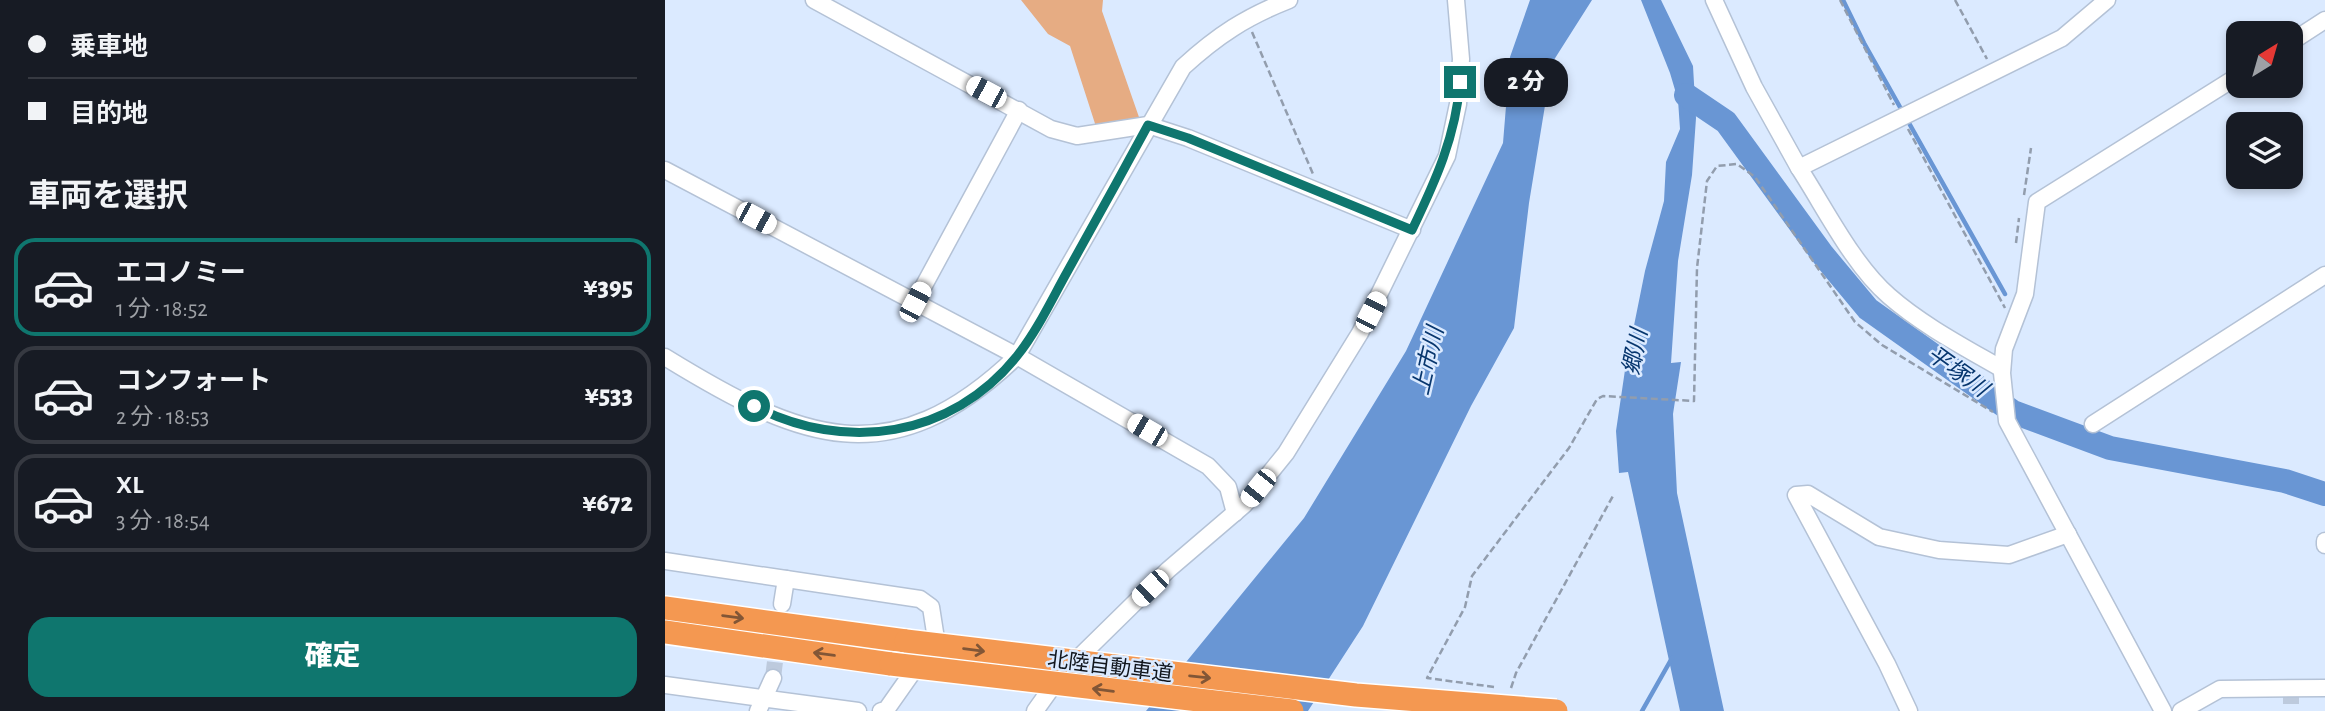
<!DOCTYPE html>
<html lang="ja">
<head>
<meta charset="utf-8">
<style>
	:root { --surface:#171b24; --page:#242831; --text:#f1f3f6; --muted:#9ea1a6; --line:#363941; --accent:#0f766e }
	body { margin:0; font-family:"Alegreya Sans","Noto Sans JP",sans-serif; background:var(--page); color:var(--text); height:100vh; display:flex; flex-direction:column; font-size:26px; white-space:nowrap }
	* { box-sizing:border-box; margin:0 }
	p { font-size:23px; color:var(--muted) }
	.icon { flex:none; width:38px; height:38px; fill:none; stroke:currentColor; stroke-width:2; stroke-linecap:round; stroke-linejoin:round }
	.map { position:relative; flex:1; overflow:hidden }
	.sheet { display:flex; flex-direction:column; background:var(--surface); width:665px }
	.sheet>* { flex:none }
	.guide { display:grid; align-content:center; height:154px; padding:0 28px; background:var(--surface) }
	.needle { width:46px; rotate:37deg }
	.tools { position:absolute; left:1561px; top:21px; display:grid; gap:14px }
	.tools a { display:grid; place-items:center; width:77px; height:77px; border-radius:14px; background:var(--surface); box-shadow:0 4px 10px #0003; font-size:35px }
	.end { position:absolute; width:32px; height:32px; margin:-16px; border:9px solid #0f766e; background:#fff; box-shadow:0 0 0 4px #fff }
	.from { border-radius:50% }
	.bubble { position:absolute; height:49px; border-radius:21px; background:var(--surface); box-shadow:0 4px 10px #0003; font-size:23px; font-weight:800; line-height:49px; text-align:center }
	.car { position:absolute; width:21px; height:42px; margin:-21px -10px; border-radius:9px; box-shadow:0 0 5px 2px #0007; background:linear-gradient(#fff 24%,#345 0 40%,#fff 0 76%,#345 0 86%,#fff 0) }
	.guide b { display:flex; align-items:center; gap:24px; height:66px; font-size:26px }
	.guide b+b { border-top:2px solid var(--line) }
	.guide i { width:18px; height:18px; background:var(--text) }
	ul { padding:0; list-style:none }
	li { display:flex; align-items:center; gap:21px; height:98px; margin:0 14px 10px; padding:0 14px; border:4px solid var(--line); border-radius:21px }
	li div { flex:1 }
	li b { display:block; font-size:26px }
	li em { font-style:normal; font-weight:800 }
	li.selected { border-color:var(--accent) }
	li>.icon { width:63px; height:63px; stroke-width:1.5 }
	h2 { padding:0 28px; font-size:32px; line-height:84px }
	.button { display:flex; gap:14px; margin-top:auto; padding:14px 28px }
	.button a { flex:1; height:80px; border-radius:21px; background:var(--accent); color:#fff; font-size:28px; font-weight:800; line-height:80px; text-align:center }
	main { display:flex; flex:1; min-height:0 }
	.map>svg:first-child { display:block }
	.green { fill:#e6ac83 }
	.water { fill:#6996d4 }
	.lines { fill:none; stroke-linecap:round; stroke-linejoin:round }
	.stream { stroke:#6996d4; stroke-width:4.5 }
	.river { stroke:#6996d4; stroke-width:24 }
	.minor-tunnel { stroke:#bdcadd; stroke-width:16; stroke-dasharray:16 8; stroke-linecap:butt }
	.minor-casing { stroke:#b4c2d6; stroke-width:19 }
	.highway-casing { stroke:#fff; stroke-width:26 }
	.path { stroke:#929dad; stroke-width:2.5; stroke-dasharray:7 3.5; stroke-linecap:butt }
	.minor { stroke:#fff; stroke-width:16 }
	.highway { stroke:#f49851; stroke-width:23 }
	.highway-bridge-casing { stroke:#fff; stroke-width:26; stroke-linecap:butt }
	.highway-bridge { stroke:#f49851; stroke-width:23 }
	.oneway { stroke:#825636 }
	.route { stroke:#0f766e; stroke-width:9 }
	.labels { text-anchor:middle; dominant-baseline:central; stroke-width:5; stroke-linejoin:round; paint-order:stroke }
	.street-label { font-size:21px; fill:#10151c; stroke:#dbeaff }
	.water-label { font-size:23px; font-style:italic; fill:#07366e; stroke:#dbeaff }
</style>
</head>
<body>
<main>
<section class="sheet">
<div class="guide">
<b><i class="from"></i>乗車地</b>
<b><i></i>目的地</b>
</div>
<h2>車両を選択</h2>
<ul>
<li class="selected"><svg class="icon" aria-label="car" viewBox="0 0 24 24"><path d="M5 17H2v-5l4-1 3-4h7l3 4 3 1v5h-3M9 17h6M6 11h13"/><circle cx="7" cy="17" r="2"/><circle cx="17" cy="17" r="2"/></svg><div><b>エコノミー</b><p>1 分 · 18:52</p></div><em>¥395</em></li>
<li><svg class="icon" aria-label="car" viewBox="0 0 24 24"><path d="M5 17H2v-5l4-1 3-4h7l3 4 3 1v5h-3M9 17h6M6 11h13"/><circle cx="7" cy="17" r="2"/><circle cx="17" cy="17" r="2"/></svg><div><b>コンフォート</b><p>2 分 · 18:53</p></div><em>¥533</em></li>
<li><svg class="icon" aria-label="car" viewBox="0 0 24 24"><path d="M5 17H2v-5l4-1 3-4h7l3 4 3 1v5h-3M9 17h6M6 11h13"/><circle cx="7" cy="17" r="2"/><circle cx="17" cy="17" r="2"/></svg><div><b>XL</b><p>3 分 · 18:54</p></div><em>¥672</em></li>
</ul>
<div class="button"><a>確定</a></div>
</section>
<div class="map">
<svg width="1660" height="711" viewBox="0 0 1660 711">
	<rect width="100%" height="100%" fill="#dbeaff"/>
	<!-- green -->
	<path class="green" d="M356,0h82l-1,11 38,109 -41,16 -29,-90 -22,-12z"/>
	<!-- water -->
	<g class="water">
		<path d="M865,0h62l-40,63 -23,140 -15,125 -43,78 -108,220 -55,85h-162l158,-193 102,-167 97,-208 7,-86z"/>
		<path d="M976,0h20l32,66 3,52 -4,57 -14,86 -7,102 10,-1 -8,52 4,79 47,218h-44l-52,-239 -9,1 -3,-42 9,-61 20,-99 19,-70 2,-39 14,-33 -2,-29 -8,-27z"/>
	</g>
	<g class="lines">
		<!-- stream -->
		<g class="stream">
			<path d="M1178,0l21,43 141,251"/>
			<path d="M977,711l30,-53"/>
		</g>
		<!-- river -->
		<path class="river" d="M1021,95l40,27 97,133 45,54 145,103 97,36 175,33 40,13"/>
		<!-- minor-tunnel -->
		<g class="minor-tunnel">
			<path d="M108,678l9,-74"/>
			<path d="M1626,688v23"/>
		</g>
		<!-- minor casing -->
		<g class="minor-casing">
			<g id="minor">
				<path d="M149,0l237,129 26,7 71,-11 40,13 224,92"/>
				<path d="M1049,0l40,87 45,81 263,-130 45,-38"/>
				<path d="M1626,42l34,-22"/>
				<path d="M1134,168c26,40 54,97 90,128 33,29 75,51 113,73"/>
				<path d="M0,170l352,186 191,110 20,21 7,26"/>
				<path d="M250,302l104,-192"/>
				<path d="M0,357c135,83 225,121 352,-1l166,-289c35,-32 63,-50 106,-67"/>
				<path d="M1428,424l232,-149"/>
				<path d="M1660,541v4"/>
				<path d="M0,561l255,38 11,8 5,32 -50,71 -5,1"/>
				<path d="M117,604l4,-25"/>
				<path d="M0,685l193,26"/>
				<path d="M93,711l15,-33"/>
				<path d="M370,711l25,-35 108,-106 76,-65 42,-52 74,-120 87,-177 11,-52 3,-45 -5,-59"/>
				<path d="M1244,711l-22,-47 -91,-169 12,-1 71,43 60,13 70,5 59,-21"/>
				<path d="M1498,711l-156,-290 -5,-48 2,-24 21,-55 12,-92 201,-126"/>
				<path d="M1516,711l39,-22 105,-1"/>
			</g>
		</g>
		<!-- highway casing -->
		<g class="highway-casing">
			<g id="highway">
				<path d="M0,608l241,33"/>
				<path d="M0,632l226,32"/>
			</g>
		</g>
		<!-- path -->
		<g class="path">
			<path d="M1175,0l54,105"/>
			<path d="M1290,0l32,59"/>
			<path d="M587,32l61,142"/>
			<path d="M1243,129l97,179"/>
			<path d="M1359,195l7,-47"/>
			<path d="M1351,243l3,-25"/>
			<path d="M829,687l-67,-9 38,-71 7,-31 97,-128 28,-49 6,-3 91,5 3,-133 10,-87 10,-15 20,-2 18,13 100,145 27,23 111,67"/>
			<path d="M846,688l5,-15 98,-179"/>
		</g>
		<!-- minor -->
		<use href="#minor" class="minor"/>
		<!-- highway -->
		<use href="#highway" class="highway"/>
		<!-- highway-bridge casing -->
		<g class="highway-bridge-casing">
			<g id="highway-bridge">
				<path d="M241,641l450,54 200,16"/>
				<path d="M226,664l401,47"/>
			</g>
		</g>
		<!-- highway-bridge -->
		<use href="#highway-bridge" class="highway-bridge"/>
	</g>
	<!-- one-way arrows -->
	<defs><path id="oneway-shaft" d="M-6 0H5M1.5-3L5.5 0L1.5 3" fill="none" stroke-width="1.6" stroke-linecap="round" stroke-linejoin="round" transform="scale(1.75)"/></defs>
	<g class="oneway">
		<use href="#oneway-shaft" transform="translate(68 617) rotate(8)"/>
		<use href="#oneway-shaft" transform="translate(309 650) rotate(7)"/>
		<use href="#oneway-shaft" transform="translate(159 654) rotate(-172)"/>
		<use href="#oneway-shaft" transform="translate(535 677) rotate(6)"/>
		<use href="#oneway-shaft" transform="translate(438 690) rotate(-173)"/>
	</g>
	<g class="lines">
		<!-- route -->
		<path class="route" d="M89,406c91,47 197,32 263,-50 20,-25 34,-55 49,-82 28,-50 55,-99 82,-149l40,13 224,92c23,-48 44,-94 48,-148"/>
	</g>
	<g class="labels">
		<!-- street labels -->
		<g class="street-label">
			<text transform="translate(445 667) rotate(7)">北陸自動車道</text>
		</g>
		<!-- water labels -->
		<g class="water-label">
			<text transform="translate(971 352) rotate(-79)">郷川</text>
			<text transform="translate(764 361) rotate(-77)">上市川</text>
			<text transform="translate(1292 372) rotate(36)">平塚川</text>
		</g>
	</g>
</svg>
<div class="tools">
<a><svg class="needle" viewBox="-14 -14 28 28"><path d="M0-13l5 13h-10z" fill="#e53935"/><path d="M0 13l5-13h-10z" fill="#9ea1a6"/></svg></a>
<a><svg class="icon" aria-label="layers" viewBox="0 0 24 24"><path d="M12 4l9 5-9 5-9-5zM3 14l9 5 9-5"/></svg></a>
</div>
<i class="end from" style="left:89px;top:406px"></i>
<i class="end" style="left:795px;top:82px"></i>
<div class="bubble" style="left:819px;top:58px;width:84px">2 分</div>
<i class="car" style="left:321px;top:92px;rotate:298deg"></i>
<i class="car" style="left:91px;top:218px;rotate:118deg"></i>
<i class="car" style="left:250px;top:302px;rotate:28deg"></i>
<i class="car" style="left:706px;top:312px;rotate:27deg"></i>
<i class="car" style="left:482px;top:430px;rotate:300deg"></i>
<i class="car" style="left:593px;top:488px;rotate:219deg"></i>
<i class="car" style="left:485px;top:588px;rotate:226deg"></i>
</div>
</main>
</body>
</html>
